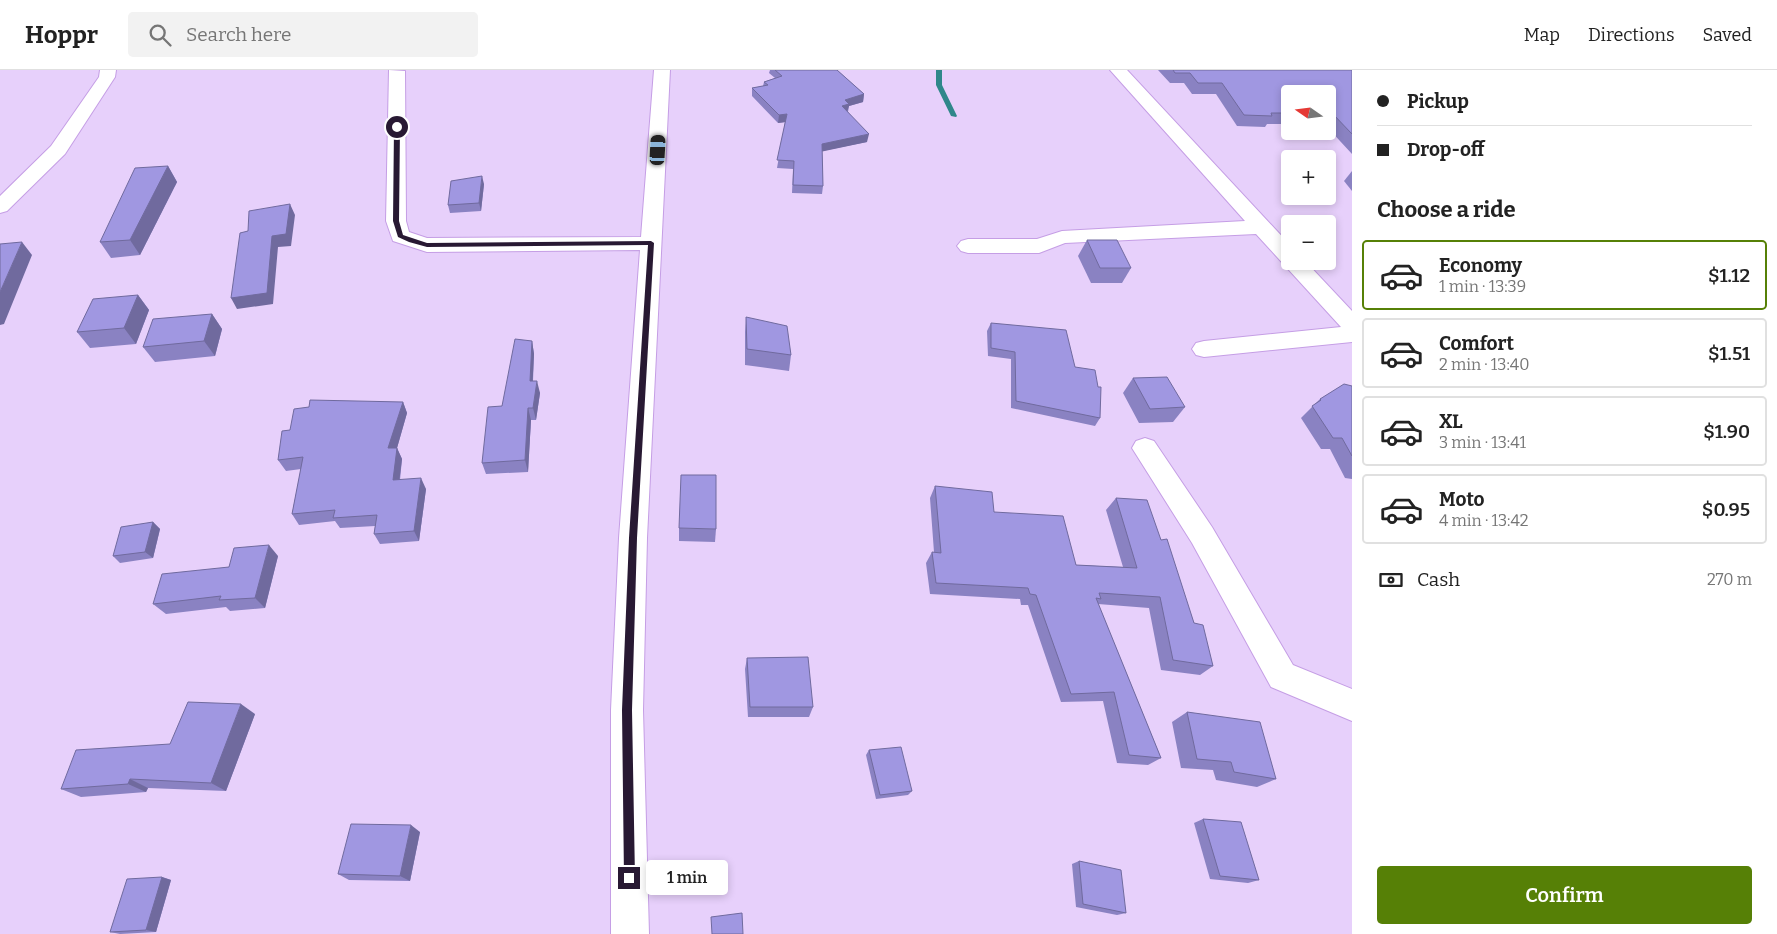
<!DOCTYPE html>
<html lang="en">
<head>
<meta charset="utf-8">
<style>
	:root { --surface:#fff; --page:#f2f2f2; --text:#222; --muted:#767676; --line:#e0e0e0; --accent:#568006 }
	body { margin:0; font-family:Bitter,serif; background:var(--page); color:var(--text); height:100vh; display:flex; flex-direction:column; font-size:19px; white-space:nowrap }
	* { box-sizing:border-box; margin:0 }
	p { font-size:16px; color:var(--muted) }
	.icon { flex:none; width:28px; height:28px; fill:none; stroke:currentColor; stroke-width:2; stroke-linecap:round; stroke-linejoin:round }
	.map { position:relative; flex:1; overflow:hidden }
	.sheet { display:flex; flex-direction:column; background:var(--surface); width:425px }
	.sheet>* { flex:none }
	.hud { display:grid; align-content:center; height:110px; padding:0 25px; background:var(--surface) }
	.needle { width:32px; rotate:284deg }
	.fabs { position:absolute; left:1281px; top:15px; display:grid; gap:10px }
	.fabs a { display:grid; place-items:center; width:55px; height:55px; border-radius:5px; background:var(--surface); box-shadow:0 2px 8px #0003; font-size:25px }
	.end { position:absolute; width:22px; height:22px; margin:-11px; border:6px solid #281933; background:#fff; box-shadow:0 0 0 2px #fff }
	.from { border-radius:50% }
	.bubble { position:absolute; height:35px; border-radius:5px; background:var(--surface); box-shadow:0 2px 8px #0003; font-size:16px; font-weight:600; line-height:35px; text-align:center }
	.car { position:absolute; width:15px; height:30px; margin:-15px -8px; border-radius:6px; box-shadow:0 0 4px 1px #0007; background:linear-gradient(#222 24%,#8ab4d8 0 40%,#222 0 76%,#8ab4d8 0 86%,#222 0) }
	.hud b { display:flex; align-items:center; gap:18px; height:48px; font-size:19px }
	.hud b+b { border-top:1px solid var(--line) }
	.hud i { width:12px; height:12px; background:var(--text) }
	ul { padding:0; list-style:none }
	li { display:flex; align-items:center; gap:15px; height:70px; margin:0 10px 8px; padding:0 15px; border:2px solid var(--line); border-radius:5px }
	li div { flex:1 }
	li b { display:block; font-size:19px }
	li em { font-style:normal; font-weight:600 }
	li.selected { border-color:var(--accent) }
	li>.icon { width:45px; height:45px; stroke-width:1.5 }
	h2 { padding:0 25px; font-size:22px; line-height:60px }
	.pay { display:flex; align-items:center; gap:12px; height:55px; padding:0 25px; font-size:19px }
	.pay p { margin-inline-start:auto }
	.button { display:flex; gap:10px; margin-top:auto; padding:10px 25px }
	.button a { flex:1; height:58px; border-radius:5px; background:var(--accent); color:#fff; font-size:20px; font-weight:600; line-height:58px; text-align:center }
	header { display:flex; align-items:center; gap:30px; box-sizing:border-box; height:70px; padding:0 25px; background:var(--surface); border-bottom:1px solid var(--line) }
	header strong { font-size:24px }
	nav { display:flex; gap:28px; margin-inline-start:auto; font-size:18px }
	.search { width:350px; height:45px; background:var(--page); display:flex; align-items:center; gap:12px; box-sizing:border-box; padding:0 18px; border-radius:5px; color:var(--muted); font-size:19px }
	main { display:flex; flex:1; min-height:0 }
	.map>svg:first-child { display:block }
	.lines { fill:none; stroke-linecap:round; stroke-linejoin:round }
	.stream { fill:#2f878a; fill-rule:evenodd }
	.street-casing { stroke:#c59ee5; stroke-width:2 }
	.street { fill:#fff; fill-rule:evenodd }
	.wall { fill:#8a82c2 }
	.shaded-wall { fill:#706a9e }
	.building { fill:#a097e1; stroke:#706a9e }
	.route { fill:#281933 }
</style>
</head>
<body>
<header>
<strong>Hoppr</strong>
<div class="search"><svg class="icon" aria-label="search" viewBox="0 0 24 24"><circle cx="10" cy="10" r="6"/><path d="M15 15l6 6"/></svg>Search here</div>
<nav><a>Map</a><a>Directions</a><a>Saved</a></nav>
</header>
<main>
<div class="map">
<svg width="1352" height="864" viewBox="0 0 1352 864">
	<rect width="100%" height="100%" fill="#e7d0fb"/>
	<g class="lines">
		<!-- stream -->
		<path class="stream" d="M936,0h6v15l15,31 -1,1 -5,-1 -15,-31z"/>
		<!-- street casing -->
		<g class="street-casing">
			<g id="street">
				<path d="M100,0h16l-1,7 -50,77 -58,57 -7,2v-17l51,-50 48,-69z"/>
				<path d="M389,0l16,1 1,150 3,11 18,6 214,-1 13,-167h16l-23,468 -4,172 6,224h-38v-224l8,-172 21,-288 -213,2 -34,-11 -7,-20z"/>
				<path d="M1110,0h17l163,175v16h15l47,50v31l-148,15 -8,-2 -4,-6 4,-6 8,-2 137,-14 -85,-93 -191,9 -26,10h-71l-7,-2 -4,-5 4,-5 7,-2h69l25,-8 183,-10z"/>
				<path d="M1145,368l9,3 58,86 81,138 59,24v32l-81,-34 -79,-144 -60,-95 4,-7z"/>
			</g>
		</g>
		<!-- street -->
		<use href="#street" class="street"/>
	</g>
	<!-- wall -->
	<g class="wall">
		<path d="M770,0h67l27,24 -1,8 -14,4 -1,6 19,30 -45,9 1,35 -1,8 -30,-1 1,-24 -16,-1 8,-46 -7,1 -26,-27v-8l11,-2 1,-4 11,-4 -6,-5z"/>
		<path d="M1158,0h194v84l-24,-26v-34h-38v30h-23l-2,3 -28,-1 -21,-32h-24l-8,-11h-14z"/>
		<path d="M168,96l9,16 -37,73 -29,3 -11,-16z"/>
		<path d="M1352,101v20l-8,-10z"/>
		<path d="M484,114l-3,27 -31,2 -2,-8z"/>
		<path d="M1087,170l44,28 -9,15h-31l-13,-27z"/>
		<path d="M138,225l11,15 -13,34 -46,4 -13,-16z"/>
		<path d="M212,244l10,15 -7,27 -60,6 -12,-15z"/>
		<path d="M746,247l45,38 -2,16 -44,-6v-33z"/>
		<path d="M991,253l84,44 25,51 -5,8 -84,-18v-49l-23,-3 -1,-25z"/>
		<path d="M532,271l2,13 -1,27 7,12 -4,27h-5l-3,52 -42,2 -4,-11 20,-57z"/>
		<path d="M1133,308l52,29 -12,15 -34,1 -16,-30z"/>
		<path d="M1352,316v93l-7,-1 -15,-29h-9l-20,-31 19,-19z"/>
		<path d="M403,332l4,11 -10,35 5,11 -2,21 26,9 -7,52 -39,3 -6,-10 1,-8 -35,2 -5,-7 -36,4 -7,-11 9,-45 -15,2 -8,-11z"/>
		<path d="M935,416l59,26 82,53 47,2 -17,-57 10,-12 45,42 33,83 19,43 -13,9 -39,-5 -12,-62 -51,-4 63,154 -13,7 -31,-2 -14,-62 -42,1 -33,-97h-7l-1,-6 -90,-5 -4,-31 6,-11h2l-4,-54z"/>
		<path d="M153,452l7,7 -7,29 -33,5 -7,-7z"/>
		<path d="M679,458l37,1 -1,13 -36,-1z"/>
		<path d="M278,486l-13,52 -35,3 -4,-4 -60,7 -13,-10 76,-37z"/>
		<path d="M747,588l66,49 -4,10h-61l-3,-48z"/>
		<path d="M1187,642l89,67 -19,8 -41,-7 -3,-10 -32,-2 -9,-46z"/>
		<path d="M255,644l-29,77 -78,-3 -2,4 -65,5 -20,-8z"/>
		<path d="M869,680l43,41 -4,4 -32,4 -10,-44z"/>
		<path d="M1203,749l56,61 -11,3 -38,-4 -16,-56z"/>
		<path d="M420,762l-10,49 -61,-1 -11,-6z"/>
		<path d="M1079,791l47,52 -9,2 -41,-8 -4,-43z"/>
		<path d="M162,807l9,3 -15,52 -36,2 -10,-2z"/>
	</g>
	<!-- shaded-wall -->
	<g class="shaded-wall">
		<path d="M864,24l-1,8 -14,4 -2,6 -5,-6 3,-6z"/>
		<path d="M787,44l-1,8 -8,1 1,-8z"/>
		<path d="M869,64l-2,8 -47,10 2,-8z"/>
		<path d="M168,96l9,16 -37,73 -10,-15z"/>
		<path d="M482,106l2,8 -3,27 -2,-8z"/>
		<path d="M290,134l5,11 -4,31 -13,1 -5,57 -36,5 -6,-11 41,-62z"/>
		<path d="M22,172l10,13 -28,69 -4,1v-33z"/>
		<path d="M138,225l11,15 -13,34 -12,-16z"/>
		<path d="M212,244l10,15 -7,27 -11,-15z"/>
		<path d="M532,271l2,13 -2,39 -2,-12z"/>
		<path d="M537,311l3,12 -4,27 -3,-12z"/>
		<path d="M403,332l4,11 -10,35 5,11 -4,32 -5,-11 -5,-32z"/>
		<path d="M528,338l3,12 -3,52 -3,-12z"/>
		<path d="M421,408l5,11 -7,52 -5,-10z"/>
		<path d="M153,452l7,7 -7,29 -8,-6z"/>
		<path d="M269,475l9,11 -13,52 -10,-10z"/>
		<path d="M241,634l14,10 -29,77 -15,-8z"/>
		<path d="M130,709l18,9 -2,4 -18,-8z"/>
		<path d="M411,755l9,7 -10,49 -10,-5z"/>
		<path d="M162,807l9,3 -15,52 -10,-2z"/>
	</g>
	<!-- building -->
	<g class="building">
		<path d="M775,0h62l27,24 -19,6 4,4 -7,2 27,28 -47,10 1,42 -30,-1 1,-24 -17,-1 10,-46 -8,1 -27,-27 16,-3 -4,-3 18,-6z"/>
		<path d="M1173,0h179v64l-20,-21h-4v-19h-38v19h-19l1,3 -28,-1 -22,-32h-24l-8,-10h-15z"/>
		<path d="M168,96l-38,74 -30,2 35,-74z"/>
		<path d="M482,106l-3,27 -31,2 3,-24z"/>
		<path d="M290,134l-4,30 -14,2 -5,57 -36,5 9,-65 8,-2 1,-20z"/>
		<path d="M1087,170h30l14,28h-31z"/>
		<path d="M22,172l-22,50v-48z"/>
		<path d="M138,225l-14,33 -47,4 16,-33z"/>
		<path d="M212,244l-8,27 -61,6 10,-28z"/>
		<path d="M746,247l41,9 4,29 -44,-6z"/>
		<path d="M991,253l75,7 9,37 20,3 3,17h3l-1,31 -84,-17 -1,-49 -24,-4z"/>
		<path d="M515,269l17,2 -2,40h7l-4,27h-5l-3,52 -43,3 6,-56 14,-1z"/>
		<path d="M1167,307l18,30 -35,2 -17,-31z"/>
		<path d="M1344,314l8,2v70l-10,-18h-9l-21,-32 9,-6 -1,-1z"/>
		<path d="M310,330l93,2 -15,46h9l-4,32 28,-2 -7,53 -40,3 3,-19 -44,3 2,-8 -43,4 11,-57 -25,3 4,-29 8,-1 4,-21 15,-2z"/>
		<path d="M681,405h35v54l-37,-1z"/>
		<path d="M935,416l57,6 2,20 69,4 13,49 61,3 -21,-70 31,2 14,40 6,-1 27,84 9,2 10,41 -40,-6 -13,-63 -61,-4 2,6 -5,-1 65,160 -32,-3 -15,-63 -43,2 -35,-99 -6,-1 -2,-6 -92,-5 -4,-31 9,1z"/>
		<path d="M153,452l-8,30 -32,4 8,-29z"/>
		<path d="M269,475l-14,53 -36,2 2,-4 -68,8 9,-30 67,-7 5,-19z"/>
		<path d="M808,587l5,50h-63l-3,-49z"/>
		<path d="M188,632l53,2 -30,79 -81,-4 -2,5 -67,5 15,-39 94,-6z"/>
		<path d="M1187,642l73,10 16,57 -42,-7 -3,-10 -34,-3z"/>
		<path d="M901,677l11,44 -32,4 -11,-45z"/>
		<path d="M1203,749l38,3 18,58 -39,-4z"/>
		<path d="M351,754l60,1 -11,51 -62,-2z"/>
		<path d="M1079,791l42,9 5,43 -43,-9z"/>
		<path d="M162,807l-16,53 -36,2 17,-53z"/>
		<path d="M742,843l1,21h-31l-1,-17z"/>
	</g>
	<!-- route -->
	<path class="route" d="M397,56l3,1 -1,94 4,14 24,8 224,-2 3,2 -17,295 -5,172 3,168 -2,4 -4,2 -3,-2 -2,-4 -2,-168 7,-172 19,-293 -221,2 -18,-5 -11,-5 -5,-16 1,-94z"/>
</svg>
<div class="fabs">
<a><svg class="needle" viewBox="-14 -14 28 28"><path d="M0-13l5 13h-10z" fill="#e53935"/><path d="M0 13l5-13h-10z" fill="#767676"/></svg></a>
<a>+</a>
<a>−</a>
</div>
<i class="end from" style="left:397px;top:57px"></i>
<i class="end" style="left:629px;top:808px"></i>
<div class="bubble" style="left:646px;top:790px;width:82px">1 min</div>
<i class="car" style="left:658px;top:80px;rotate:3deg"></i>
</div>
<section class="sheet">
<div class="hud">
<b><i class="from"></i>Pickup</b>
<b><i></i>Drop-off</b>
</div>
<h2>Choose a ride</h2>
<ul>
<li class="selected"><svg class="icon" aria-label="car" viewBox="0 0 24 24"><path d="M5 17H2v-5l4-1 3-4h7l3 4 3 1v5h-3M9 17h6M6 11h13"/><circle cx="7" cy="17" r="2"/><circle cx="17" cy="17" r="2"/></svg><div><b>Economy</b><p>1 min · 13:39</p></div><em>$1.12</em></li>
<li><svg class="icon" aria-label="car" viewBox="0 0 24 24"><path d="M5 17H2v-5l4-1 3-4h7l3 4 3 1v5h-3M9 17h6M6 11h13"/><circle cx="7" cy="17" r="2"/><circle cx="17" cy="17" r="2"/></svg><div><b>Comfort</b><p>2 min · 13:40</p></div><em>$1.51</em></li>
<li><svg class="icon" aria-label="car" viewBox="0 0 24 24"><path d="M5 17H2v-5l4-1 3-4h7l3 4 3 1v5h-3M9 17h6M6 11h13"/><circle cx="7" cy="17" r="2"/><circle cx="17" cy="17" r="2"/></svg><div><b>XL</b><p>3 min · 13:41</p></div><em>$1.90</em></li>
<li><svg class="icon" aria-label="car" viewBox="0 0 24 24"><path d="M5 17H2v-5l4-1 3-4h7l3 4 3 1v5h-3M9 17h6M6 11h13"/><circle cx="7" cy="17" r="2"/><circle cx="17" cy="17" r="2"/></svg><div><b>Moto</b><p>4 min · 13:42</p></div><em>$0.95</em></li>
</ul>
<div class="pay"><svg class="icon" aria-label="cash" viewBox="0 0 24 24"><path d="M3 7h18v10H3z"/><circle cx="12" cy="12" r="2"/></svg>Cash<p>270 m</p></div>
<div class="button"><a>Confirm</a></div>
</section>
</main>
</body>
</html>
